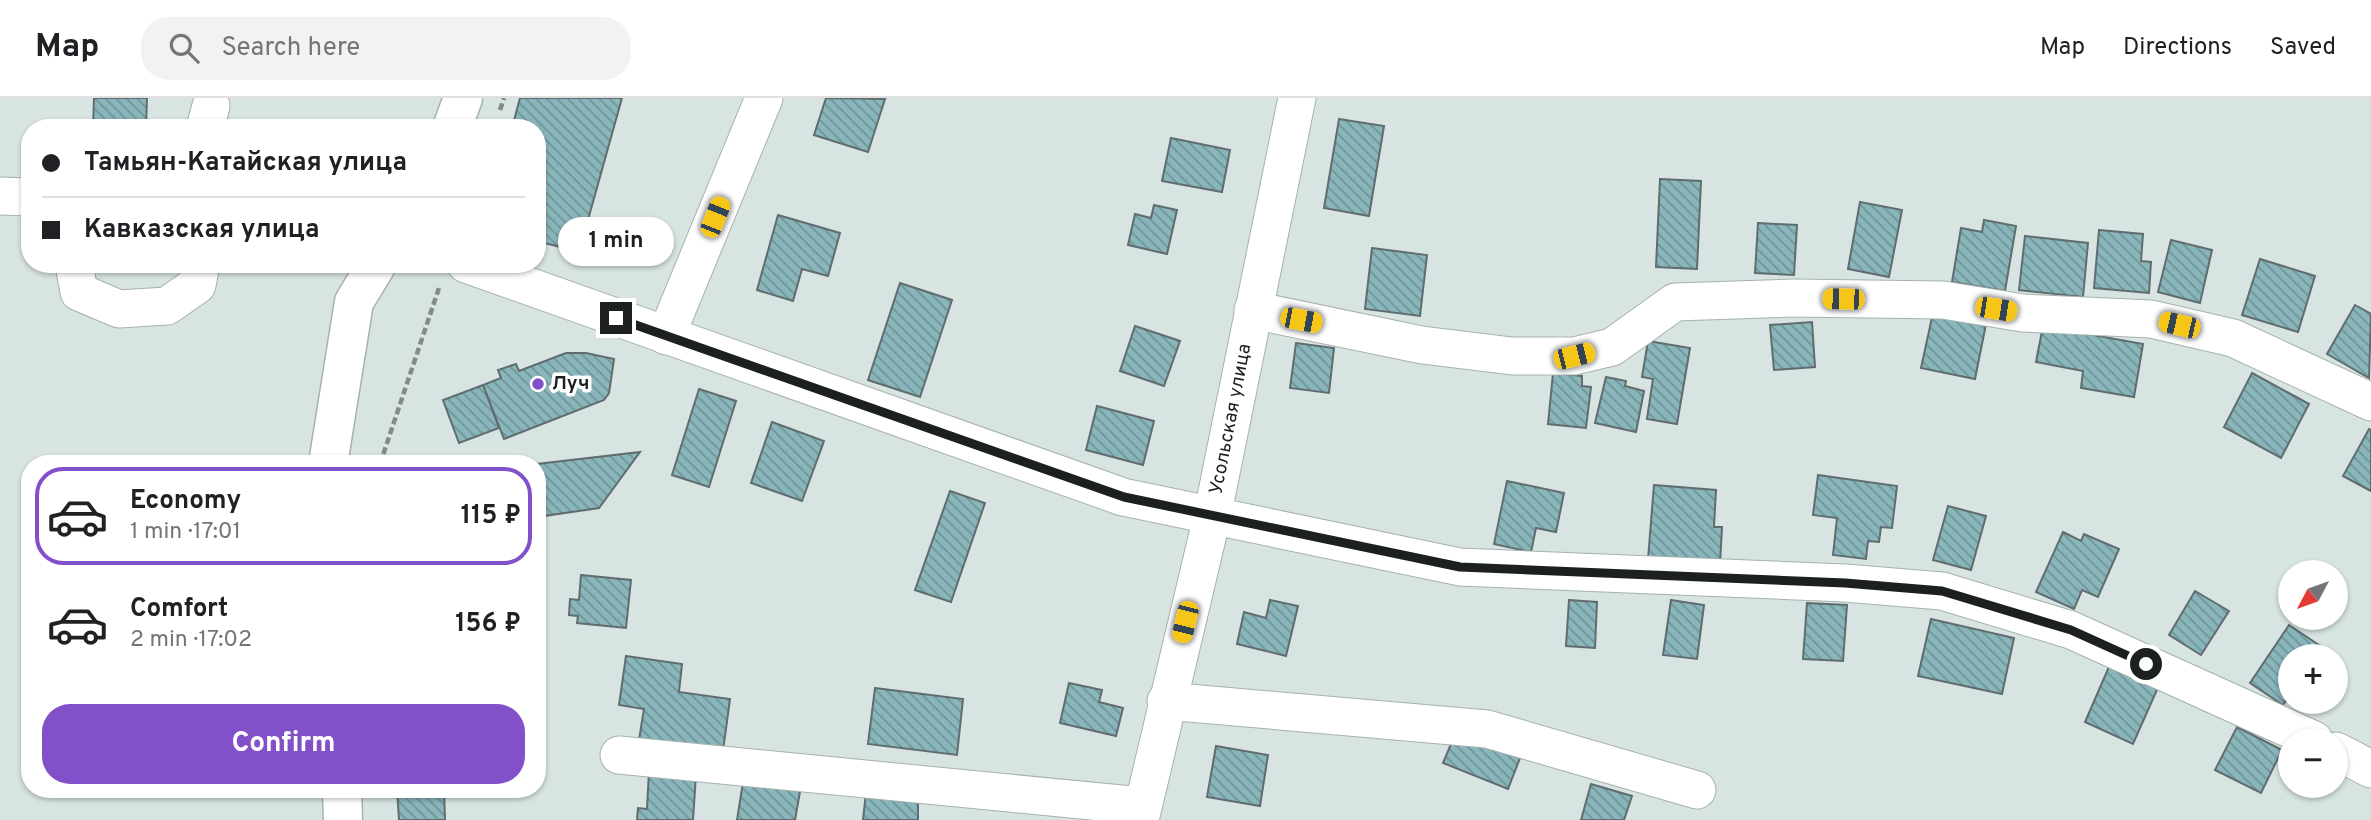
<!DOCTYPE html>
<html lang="en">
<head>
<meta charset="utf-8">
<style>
	:root { --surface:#fff; --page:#f2f2f2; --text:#202124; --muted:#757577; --line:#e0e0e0; --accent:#8251c9 }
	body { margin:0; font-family:Overpass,sans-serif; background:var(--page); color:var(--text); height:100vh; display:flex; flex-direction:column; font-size:26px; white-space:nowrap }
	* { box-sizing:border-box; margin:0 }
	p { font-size:23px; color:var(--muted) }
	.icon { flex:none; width:38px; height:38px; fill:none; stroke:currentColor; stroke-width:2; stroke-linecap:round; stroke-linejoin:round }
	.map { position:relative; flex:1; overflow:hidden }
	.side { position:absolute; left:21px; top:357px; width:525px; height:343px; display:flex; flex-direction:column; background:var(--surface); border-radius:28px; box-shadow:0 2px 5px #0004 }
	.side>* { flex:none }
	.hud { position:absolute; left:21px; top:21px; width:525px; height:154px; border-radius:28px; box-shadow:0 2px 5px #0004; display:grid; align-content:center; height:154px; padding:0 21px; background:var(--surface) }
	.needle { width:46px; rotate:229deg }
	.fabs { position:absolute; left:2278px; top:462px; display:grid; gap:14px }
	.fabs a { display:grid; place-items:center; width:70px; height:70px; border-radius:50%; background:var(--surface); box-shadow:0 2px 5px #0004; font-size:35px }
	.end { position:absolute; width:32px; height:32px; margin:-16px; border:9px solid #1c2120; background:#fff; box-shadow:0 0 0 4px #fff }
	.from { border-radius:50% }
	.bubble { position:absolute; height:49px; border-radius:24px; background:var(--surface); box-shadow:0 2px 5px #0004; font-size:23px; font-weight:700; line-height:49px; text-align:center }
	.car { position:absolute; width:21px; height:42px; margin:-21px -10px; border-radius:9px; box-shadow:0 0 5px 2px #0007; background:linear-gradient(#f5c518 24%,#345 0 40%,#f5c518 0 76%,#345 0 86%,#f5c518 0) }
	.hud b { display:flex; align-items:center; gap:24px; height:66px; font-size:26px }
	.hud b+b { border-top:2px solid var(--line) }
	.hud i { width:18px; height:18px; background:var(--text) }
	ul { padding:12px 0 0; list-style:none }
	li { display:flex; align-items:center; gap:21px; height:98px; margin:0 14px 10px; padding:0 7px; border:4px solid transparent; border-radius:28px }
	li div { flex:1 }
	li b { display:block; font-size:26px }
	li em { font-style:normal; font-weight:700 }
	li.current { border-color:var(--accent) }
	li>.icon { width:63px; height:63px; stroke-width:1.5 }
	.cta { display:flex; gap:14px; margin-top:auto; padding:14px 21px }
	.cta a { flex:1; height:80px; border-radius:28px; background:var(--accent); color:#fff; font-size:28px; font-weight:700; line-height:80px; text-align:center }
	header { display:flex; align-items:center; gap:42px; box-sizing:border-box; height:98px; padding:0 35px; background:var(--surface); border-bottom:2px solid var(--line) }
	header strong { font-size:33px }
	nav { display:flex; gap:38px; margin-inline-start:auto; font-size:24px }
	.search { width:490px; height:63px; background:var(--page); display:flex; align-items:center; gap:18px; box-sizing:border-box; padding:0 24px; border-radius:28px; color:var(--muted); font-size:26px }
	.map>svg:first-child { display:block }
	.building { fill:url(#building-back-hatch); stroke:#606c6e; stroke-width:2 }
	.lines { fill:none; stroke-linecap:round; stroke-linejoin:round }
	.minor-casing { stroke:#a5b2af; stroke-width:39 }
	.major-casing { stroke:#a5b2af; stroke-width:41 }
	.path { stroke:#818b89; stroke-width:4.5; stroke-dasharray:7 3.5; stroke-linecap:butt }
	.minor { stroke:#fff; stroke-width:37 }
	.major { stroke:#fff; stroke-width:38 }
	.route { stroke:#1c2120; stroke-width:9 }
	.poi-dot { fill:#8251c9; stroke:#fff; stroke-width:2.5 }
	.labels { text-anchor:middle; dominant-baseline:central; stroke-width:7; stroke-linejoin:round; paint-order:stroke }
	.poi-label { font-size:19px; font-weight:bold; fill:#1c2120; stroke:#fff; text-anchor:start }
	.street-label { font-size:19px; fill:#1c2120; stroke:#fff }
</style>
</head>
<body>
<header>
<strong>Map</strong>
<div class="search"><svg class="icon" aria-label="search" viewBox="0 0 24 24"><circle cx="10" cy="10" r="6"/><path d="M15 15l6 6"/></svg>Search here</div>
<nav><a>Map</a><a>Directions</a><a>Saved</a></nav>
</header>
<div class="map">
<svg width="2371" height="722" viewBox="0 0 2371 722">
	<defs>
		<pattern id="building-back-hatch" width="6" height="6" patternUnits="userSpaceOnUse" patternTransform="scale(1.75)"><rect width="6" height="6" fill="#89b6bb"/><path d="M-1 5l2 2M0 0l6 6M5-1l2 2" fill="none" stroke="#6f9498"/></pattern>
	</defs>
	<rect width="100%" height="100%" fill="#d7e4e1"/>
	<!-- building -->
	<g class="building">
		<path d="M94,0h53l-1,30h-53z"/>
		<path d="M520,0h102l-43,154 -42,-11v-113h-25z"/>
		<path d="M826,0l59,1 -17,53 -54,-17z"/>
		<path d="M1339,21l45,7 -15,90 -45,-8z"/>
		<path d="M1171,40l59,12 -8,42 -60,-11z"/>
		<path d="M1660,81l41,2 -4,88 -41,-2z"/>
		<path d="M1860,104l42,8 -13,67 -41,-8z"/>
		<path d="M1154,107l23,5 -10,44 -39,-9 7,-31 16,4z"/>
		<path d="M778,117l62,18 -12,43 -26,-7 -9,32 -36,-11z"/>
		<path d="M1984,122l32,6 -11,65 -53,-9 9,-54 21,4z"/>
		<path d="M1758,125l39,2 -3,50 -39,-2z"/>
		<path d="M2099,132l44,4 -2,27 10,1 -2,31 -55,-5z"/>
		<path d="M2025,138l63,7 -5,54 -64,-7z"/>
		<path d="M2171,142l41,10 -12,53 -42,-11z"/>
		<path d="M1372,150l55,7 -7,61 -55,-7z"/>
		<path d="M2260,161l55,17 -17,56 -56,-17z"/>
		<path d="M900,185l52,17 -32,97 -52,-17z"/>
		<path d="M2355,207l16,9 -2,64 -42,-24z"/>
		<path d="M1933,215l53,11 -11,55 -54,-11z"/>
		<path d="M1812,224l3,45 -41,3 -4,-45z"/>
		<path d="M1135,228l45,15 -16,45 -44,-15z"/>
		<path d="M2043,228l100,18 -9,53 -53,-9 2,-17 -47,-9z"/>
		<path d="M1648,243l42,7 -13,76 -30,-5 6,-40 -11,-2z"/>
		<path d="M1296,245l38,5 -5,45 -39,-5z"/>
		<path d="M566,255h20l28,6 -5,34 -5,7 -100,39 -21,-54 18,-7 -3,-8 18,-6 3,7z"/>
		<path d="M1553,275l29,3v10l9,1 -5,41 -38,-4z"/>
		<path d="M2252,275l57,31 -28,54 -57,-31z"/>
		<path d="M1606,279l20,4 -1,5 19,5 -8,41 -41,-9z"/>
		<path d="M483,287l16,43 -40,15 -16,-43z"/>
		<path d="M699,291l37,12 -27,86 -37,-12z"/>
		<path d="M1097,308l57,15 -11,44 -57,-15z"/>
		<path d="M772,324l52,19 -22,60 -51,-18z"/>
		<path d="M2369,331l2,1v61l-28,-15z"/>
		<path d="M640,354l-41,56 -62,9v-53z"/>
		<path d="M1818,377l79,11 -5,42 -11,-1 -2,15 -11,-1 -2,18 -33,-4 4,-37 -24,-3z"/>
		<path d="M1507,383l57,12 -8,39 -20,-4 -5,24 -37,-8z"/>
		<path d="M1654,387l62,5 -2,37h8l-2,37 -72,-5z"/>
		<path d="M950,393l35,12 -34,99 -36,-12z"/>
		<path d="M1948,408l38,10 -15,54 -38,-10z"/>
		<path d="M2063,434l18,9 3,-7 35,15 -21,48 -16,-7 -8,19 -38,-17z"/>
		<path d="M581,477l50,5 -5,48 -49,-5 1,-7 -9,-1 1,-16 9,1z"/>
		<path d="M2195,493l34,20 -28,44 -32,-20z"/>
		<path d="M1270,502l28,6 -12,50 -49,-12 7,-32 22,6z"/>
		<path d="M1569,502l28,2 -2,46 -29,-2z"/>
		<path d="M1671,502l33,5 -7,54 -34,-4z"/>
		<path d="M1807,505l40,2 -4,56 -40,-2z"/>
		<path d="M1931,521l83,19 -12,56 -84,-18z"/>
		<path d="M2289,527l42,28 -2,3h-38v37l-8,12 -33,-22z"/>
		<path d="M626,558l56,8 -3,28 51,7 -7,52 -84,-11 5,-31 -25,-4z"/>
		<path d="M2111,564l49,21 -27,61 -48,-22z"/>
		<path d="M1069,585l33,7 -3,12 24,6 -7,28 -56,-13z"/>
		<path d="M875,590l88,11 -6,56 -89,-11z"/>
		<path d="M2237,629l45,23 -21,43 -46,-23z"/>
		<path d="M1456,634l64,26 -12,31 -65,-26z"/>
		<path d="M1216,648l52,9 -8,51 -53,-9z"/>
		<path d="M649,673l47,3 -3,46h-56l1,-12 9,1z"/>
		<path d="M744,678l57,10 -6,34h-58z"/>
		<path d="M1591,686l41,12 -8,24h-43z"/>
		<path d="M397,691h47l1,31h-46z"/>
		<path d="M866,694l52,6v22h-55z"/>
	</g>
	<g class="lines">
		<!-- minor casing -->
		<g class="minor-casing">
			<g id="minor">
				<path d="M205,30l6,-22"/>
				<path d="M0,98l30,1"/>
				<path d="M74,166l5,28 40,17 48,-3 30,-21 4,-21"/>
				<path d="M466,166l657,233 337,70 385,16 97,8 129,39 243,110"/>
				<path d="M1253,212l169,35 90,11h62l38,-9 63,-45 118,-4 150,2 80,13 128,6 82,19 138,64"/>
				<path d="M666,238l98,-238"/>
				<path d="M1166,603l321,28 210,61"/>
				<path d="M2336,653l35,18"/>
				<path d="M619,657l523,51"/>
				<path d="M1140,722l72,-303 85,-419"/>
			</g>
		</g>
		<!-- major casing -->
		<g class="major-casing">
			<g id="major">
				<path d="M452,30l11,-30"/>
				<path d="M328,366l26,-162 23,-38"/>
				<path d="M342,691l1,31"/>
			</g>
		</g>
		<!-- path -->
		<g class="path">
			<path d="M500,12l4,-12"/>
			<path d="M380,366l60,-179"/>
		</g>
		<!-- minor -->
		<use href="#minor" class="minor"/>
		<!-- major -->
		<use href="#major" class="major"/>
	</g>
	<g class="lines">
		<!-- route -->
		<path class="route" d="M616,220l508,179 336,70 385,16 97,8 129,39 75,34"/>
	</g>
	<!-- markers -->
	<circle class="poi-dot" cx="538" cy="286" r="7"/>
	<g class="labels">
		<!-- poi labels -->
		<g class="poi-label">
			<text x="552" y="286">Луч</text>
		</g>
		<!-- street labels -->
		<g class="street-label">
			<text transform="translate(1231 321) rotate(-79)">Усольская улица</text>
		</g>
	</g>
</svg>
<div class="fabs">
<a><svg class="needle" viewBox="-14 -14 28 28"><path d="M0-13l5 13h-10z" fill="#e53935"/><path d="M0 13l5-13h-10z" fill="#757577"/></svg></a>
<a>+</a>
<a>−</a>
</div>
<i class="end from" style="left:2146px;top:566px"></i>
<i class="end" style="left:616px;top:220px"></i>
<div class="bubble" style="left:558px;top:119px;width:116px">1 min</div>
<i class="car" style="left:715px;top:119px;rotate:22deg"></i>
<i class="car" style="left:1843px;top:201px;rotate:271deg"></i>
<i class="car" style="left:1996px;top:211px;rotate:99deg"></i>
<i class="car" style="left:1301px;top:222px;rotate:101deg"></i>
<i class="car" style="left:2179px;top:227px;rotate:283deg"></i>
<i class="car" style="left:1574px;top:258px;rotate:76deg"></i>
<i class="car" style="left:1185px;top:524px;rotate:194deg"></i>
<div class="hud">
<b><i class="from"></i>Тамьян-Катайская улица</b>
<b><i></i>Кавказская улица</b>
</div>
<section class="side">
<ul>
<li class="current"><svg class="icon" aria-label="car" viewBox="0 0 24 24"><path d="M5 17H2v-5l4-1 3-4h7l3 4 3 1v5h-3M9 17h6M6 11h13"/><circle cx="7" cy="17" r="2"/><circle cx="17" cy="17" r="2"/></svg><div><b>Economy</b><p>1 min · 17:01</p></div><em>115 ₽</em></li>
<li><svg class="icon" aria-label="car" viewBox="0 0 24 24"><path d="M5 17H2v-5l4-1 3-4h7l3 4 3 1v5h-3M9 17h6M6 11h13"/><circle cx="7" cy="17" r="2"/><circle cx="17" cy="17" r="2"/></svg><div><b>Comfort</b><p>2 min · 17:02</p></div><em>156 ₽</em></li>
</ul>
<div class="cta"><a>Confirm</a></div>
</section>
</div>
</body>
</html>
